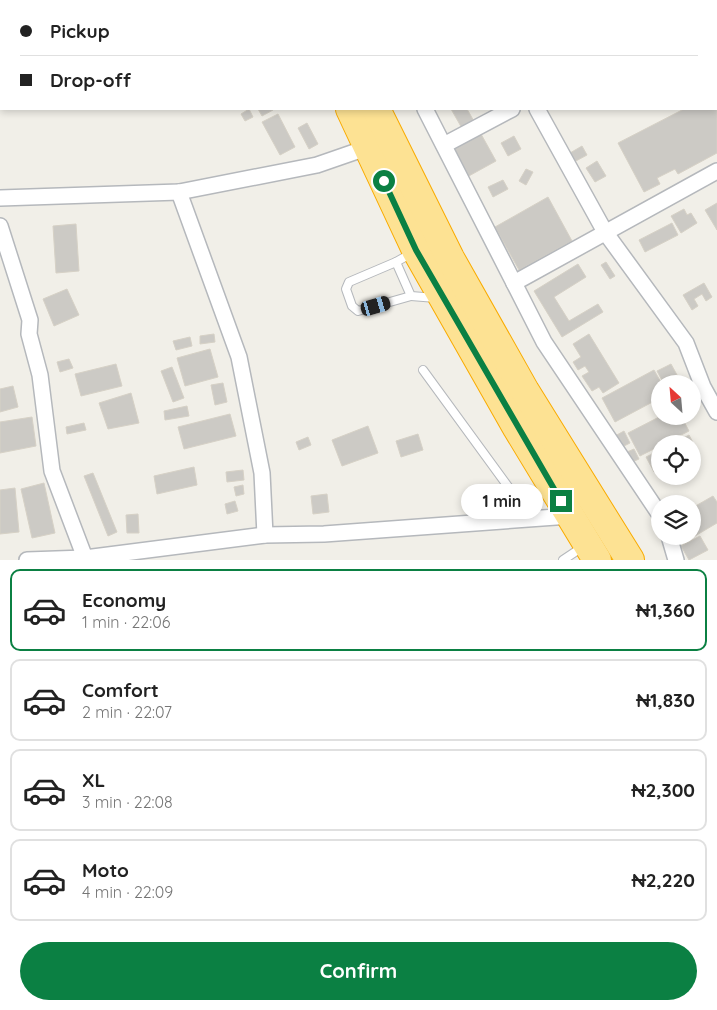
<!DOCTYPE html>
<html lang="en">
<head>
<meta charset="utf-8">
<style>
	:root { --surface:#fff; --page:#f6f6f6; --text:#222; --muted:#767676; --line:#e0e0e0; --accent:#0b8043 }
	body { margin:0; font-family:Quicksand,sans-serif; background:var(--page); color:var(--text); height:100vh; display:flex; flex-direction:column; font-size:19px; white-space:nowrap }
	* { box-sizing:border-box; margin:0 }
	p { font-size:16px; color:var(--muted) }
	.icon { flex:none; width:28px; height:28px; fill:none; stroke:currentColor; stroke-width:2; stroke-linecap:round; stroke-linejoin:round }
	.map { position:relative; height:560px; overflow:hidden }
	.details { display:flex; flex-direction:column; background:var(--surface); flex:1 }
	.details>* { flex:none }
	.top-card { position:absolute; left:0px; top:0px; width:718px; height:110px; box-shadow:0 2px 8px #0003; display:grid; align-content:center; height:110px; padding:0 20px; background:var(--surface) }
	.needle { width:32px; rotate:334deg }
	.controls { position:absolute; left:651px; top:375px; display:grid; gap:10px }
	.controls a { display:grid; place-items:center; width:50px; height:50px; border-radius:50%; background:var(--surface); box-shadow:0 2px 8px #0003; font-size:25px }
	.end { position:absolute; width:22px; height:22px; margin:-11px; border:6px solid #0b8043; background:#fff; box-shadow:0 0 0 2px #fff }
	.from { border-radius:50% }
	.bubble { position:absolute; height:35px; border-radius:18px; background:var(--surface); box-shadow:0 2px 8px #0003; font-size:16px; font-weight:700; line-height:35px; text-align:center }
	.car { position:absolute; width:15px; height:30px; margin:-15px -8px; border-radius:6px; box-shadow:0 0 4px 1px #0007; background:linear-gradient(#222 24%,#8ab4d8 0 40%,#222 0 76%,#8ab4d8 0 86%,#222 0) }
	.top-card b { display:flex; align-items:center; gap:18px; height:48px; font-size:19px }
	.top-card b+b { border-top:1px solid var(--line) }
	.top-card i { width:12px; height:12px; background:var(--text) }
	ul { padding:9px 0 0; list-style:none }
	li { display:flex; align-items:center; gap:15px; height:82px; margin:0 10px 8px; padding:0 10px; border:2px solid var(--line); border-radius:10px }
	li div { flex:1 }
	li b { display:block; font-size:19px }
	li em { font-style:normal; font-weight:700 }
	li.selected { border-color:var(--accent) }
	li>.icon { width:45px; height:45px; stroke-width:1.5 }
	.button { display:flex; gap:10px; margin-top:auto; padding:10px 20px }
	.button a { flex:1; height:58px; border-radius:30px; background:var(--accent); color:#fff; font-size:20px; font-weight:700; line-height:58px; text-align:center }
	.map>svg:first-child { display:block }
	.building { fill:#cccac5; stroke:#d6d1c6 }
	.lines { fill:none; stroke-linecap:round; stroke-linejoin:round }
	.lane-casing { stroke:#b5b8bc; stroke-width:10 }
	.street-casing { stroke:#b5b8bc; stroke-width:18 }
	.highway-casing { stroke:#f9ab00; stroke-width:30 }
	.lane { stroke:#fff; stroke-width:8 }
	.street { stroke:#fff; stroke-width:15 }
	.highway { stroke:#fde293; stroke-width:28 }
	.route { stroke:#0b8043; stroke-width:6 }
</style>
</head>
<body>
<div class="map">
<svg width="717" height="560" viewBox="0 0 717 560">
	<rect width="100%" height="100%" fill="#f1efe8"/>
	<!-- building -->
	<g class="building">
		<path d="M34,0h97l-100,1z"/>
		<path d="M169,0h48l1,1h-48z"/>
		<path d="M1,18v55h-1v-54z"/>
		<path d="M717,91v62l-39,21 -3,-5 -18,9 3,6 -16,8 -26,-49 66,-34h32z"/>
		<path d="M249,109l4,8 -8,4 -4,-7z"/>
		<path d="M258,109h15v1l-11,6z"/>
		<path d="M451,109h16l8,14 -12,7z"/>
		<path d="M278,114l17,33 -15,8 -18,-33z"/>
		<path d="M307,123l11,21 -9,5 -11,-21z"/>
		<path d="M481,134l15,27 -29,16 -15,-27z"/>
		<path d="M514,136l7,13 -13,7 -7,-13z"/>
		<path d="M582,146l5,9 -13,7 -4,-9z"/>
		<path d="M597,161l9,15 -11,6 -9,-14z"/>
		<path d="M526,169l7,3 -7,13 -7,-4z"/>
		<path d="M503,180l5,9 -15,8 -5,-10z"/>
		<path d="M548,197l24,44 -53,29 -24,-43z"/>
		<path d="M717,203v27l-12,-20z"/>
		<path d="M684,209l3,6 4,-2 6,10 -16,10 -10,-17z"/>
		<path d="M672,223l6,12 -33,17 -6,-12z"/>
		<path d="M76,224l3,47 -23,2 -3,-47z"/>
		<path d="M606,262l9,14 -5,3 -9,-14z"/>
		<path d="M578,264l8,13 -32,20 15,24 29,-17 5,8 -41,25 -28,-46z"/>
		<path d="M704,283l8,14 -6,4 -4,-7 -8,5 4,7 -6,4 -9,-15z"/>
		<path d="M67,289l12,26 -25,11 -11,-27z"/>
		<path d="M214,334l1,8 -15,2v-8z"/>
		<path d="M589,334l30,49 -16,10 -4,-6 -7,4 -10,-15 7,-4 -4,-6 -7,4 -5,-8 8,-5 -8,-13z"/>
		<path d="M190,337l2,9 -16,4 -3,-9z"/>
		<path d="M210,349l8,28 -33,9 -8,-28z"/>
		<path d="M69,359l4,9 -13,4 -3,-10z"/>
		<path d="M116,364l6,22 -41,10 -6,-22z"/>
		<path d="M671,364l11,20h-18l-7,-13z"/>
		<path d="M172,367l12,31 -11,4 -12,-31z"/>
		<path d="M654,370l8,14 -2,14 -45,24 -13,-24z"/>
		<path d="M223,383l4,19 -12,3 -4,-20z"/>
		<path d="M13,386l5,21 -18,5v-23z"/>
		<path d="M131,393l8,30 -31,6 -9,-26z"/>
		<path d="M187,406l2,10 -24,4 -1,-9z"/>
		<path d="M230,414l6,22 -52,13 -6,-22z"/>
		<path d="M661,416h20l8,15 -49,25 -12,-23z"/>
		<path d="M32,417l4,29 -36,7v-31z"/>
		<path d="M84,423l2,7 -19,4 -1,-7z"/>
		<path d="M368,426l10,27 -36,13 -10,-26z"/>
		<path d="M624,431l6,12 -8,4 -7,-11z"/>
		<path d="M418,434l5,16 -22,7 -5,-16z"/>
		<path d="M689,435l8,15 -5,2v-8h-20z"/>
		<path d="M308,437l3,8 -12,5 -3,-8z"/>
		<path d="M634,449l5,10 -7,3 -5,-10z"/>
		<path d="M660,450v19l-6,3 -8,-15z"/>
		<path d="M194,467l3,18 -40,9 -3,-18z"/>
		<path d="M243,470l1,10 -17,2 -1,-10z"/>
		<path d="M93,473l24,59 -9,4 -24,-60z"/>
		<path d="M44,483l11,50 -23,5 -11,-49z"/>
		<path d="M243,485l1,9 -8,2 -2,-9z"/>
		<path d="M15,488l4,44 -19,2v-44z"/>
		<path d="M327,494l2,18 -16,2 -2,-18z"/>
		<path d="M713,496l4,6v21l-22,13 -3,-4v-24z"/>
		<path d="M235,501l3,10 -11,3 -2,-10z"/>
		<path d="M138,514l1,19h-12l-1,-18z"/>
		<path d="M700,536l8,14 -19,10 -8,-14z"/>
	</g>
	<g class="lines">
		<!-- lane casing -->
		<g class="lane-casing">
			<g id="lane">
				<path d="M227,1l2,-1"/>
				<path d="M412,253l-16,9 15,34 25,2"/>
				<path d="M396,262l-47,20 -3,7 6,17 6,5 53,-15"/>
				<path d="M423,370l108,148"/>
				<path d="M563,560l21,-14"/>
			</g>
		</g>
		<!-- street casing -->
		<g class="street-casing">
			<g id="street">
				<path d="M370,0l1,1"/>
				<path d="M714,1l2,-1"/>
				<path d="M425,109l89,174"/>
				<path d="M537,109l68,123 81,111 17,44 14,25"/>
				<path d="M444,145l68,-36"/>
				<path d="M179,192l60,165 23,116 3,62"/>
				<path d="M0,198l179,-6 138,-27 52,-18"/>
				<path d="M0,226l30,94 -1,14 11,41 12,96 33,87"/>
				<path d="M660,515l-116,-173 -30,-59 203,-112"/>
				<path d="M669,536l7,24"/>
				<path d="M27,560l58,-2 180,-23 59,-1 246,-18"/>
			</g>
		</g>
		<!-- highway casing -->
		<g class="highway-casing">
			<g id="highway">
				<path d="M296,0l1,1"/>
				<path d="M322,0l1,1"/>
				<path d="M350,109l66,141 101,178 80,132"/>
				<path d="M376,109l74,149 75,133 105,169"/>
			</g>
		</g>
		<!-- lane -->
		<use href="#lane" class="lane"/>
		<!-- street -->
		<use href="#street" class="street"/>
		<!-- highway -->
		<use href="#highway" class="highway"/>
	</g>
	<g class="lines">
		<!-- route -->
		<path class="route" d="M384,181l32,69 145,251"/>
	</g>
</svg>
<div class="controls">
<a><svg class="needle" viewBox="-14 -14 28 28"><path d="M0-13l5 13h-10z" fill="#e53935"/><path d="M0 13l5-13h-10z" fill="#767676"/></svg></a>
<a><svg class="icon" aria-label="locate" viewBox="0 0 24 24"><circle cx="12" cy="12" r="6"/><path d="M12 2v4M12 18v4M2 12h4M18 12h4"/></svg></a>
<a><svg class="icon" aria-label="layers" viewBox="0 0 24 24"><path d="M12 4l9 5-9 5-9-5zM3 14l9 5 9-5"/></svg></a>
</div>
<i class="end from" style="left:384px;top:181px"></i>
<i class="end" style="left:561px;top:501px"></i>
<div class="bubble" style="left:461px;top:484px;width:82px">1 min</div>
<i class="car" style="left:376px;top:306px;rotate:74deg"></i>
<div class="top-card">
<b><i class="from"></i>Pickup</b>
<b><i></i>Drop-off</b>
</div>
</div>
<section class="details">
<ul>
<li class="selected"><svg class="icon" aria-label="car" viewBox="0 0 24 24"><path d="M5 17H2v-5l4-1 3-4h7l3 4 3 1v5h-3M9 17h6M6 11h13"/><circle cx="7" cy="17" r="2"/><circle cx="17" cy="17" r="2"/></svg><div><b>Economy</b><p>1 min · 22:06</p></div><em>₦1,360</em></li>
<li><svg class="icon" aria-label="car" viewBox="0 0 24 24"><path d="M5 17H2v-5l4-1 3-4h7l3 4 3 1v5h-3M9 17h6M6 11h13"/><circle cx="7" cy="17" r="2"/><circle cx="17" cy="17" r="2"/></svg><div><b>Comfort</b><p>2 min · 22:07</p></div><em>₦1,830</em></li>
<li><svg class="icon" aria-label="car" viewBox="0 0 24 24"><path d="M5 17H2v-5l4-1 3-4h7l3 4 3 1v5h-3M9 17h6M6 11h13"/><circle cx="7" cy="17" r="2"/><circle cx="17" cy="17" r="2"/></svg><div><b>XL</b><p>3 min · 22:08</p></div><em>₦2,300</em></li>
<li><svg class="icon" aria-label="car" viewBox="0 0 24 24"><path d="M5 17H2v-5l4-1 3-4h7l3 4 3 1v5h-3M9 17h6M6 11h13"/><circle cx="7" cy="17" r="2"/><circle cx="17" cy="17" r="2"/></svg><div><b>Moto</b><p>4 min · 22:09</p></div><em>₦2,220</em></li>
</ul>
<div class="button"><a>Confirm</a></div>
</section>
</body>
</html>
